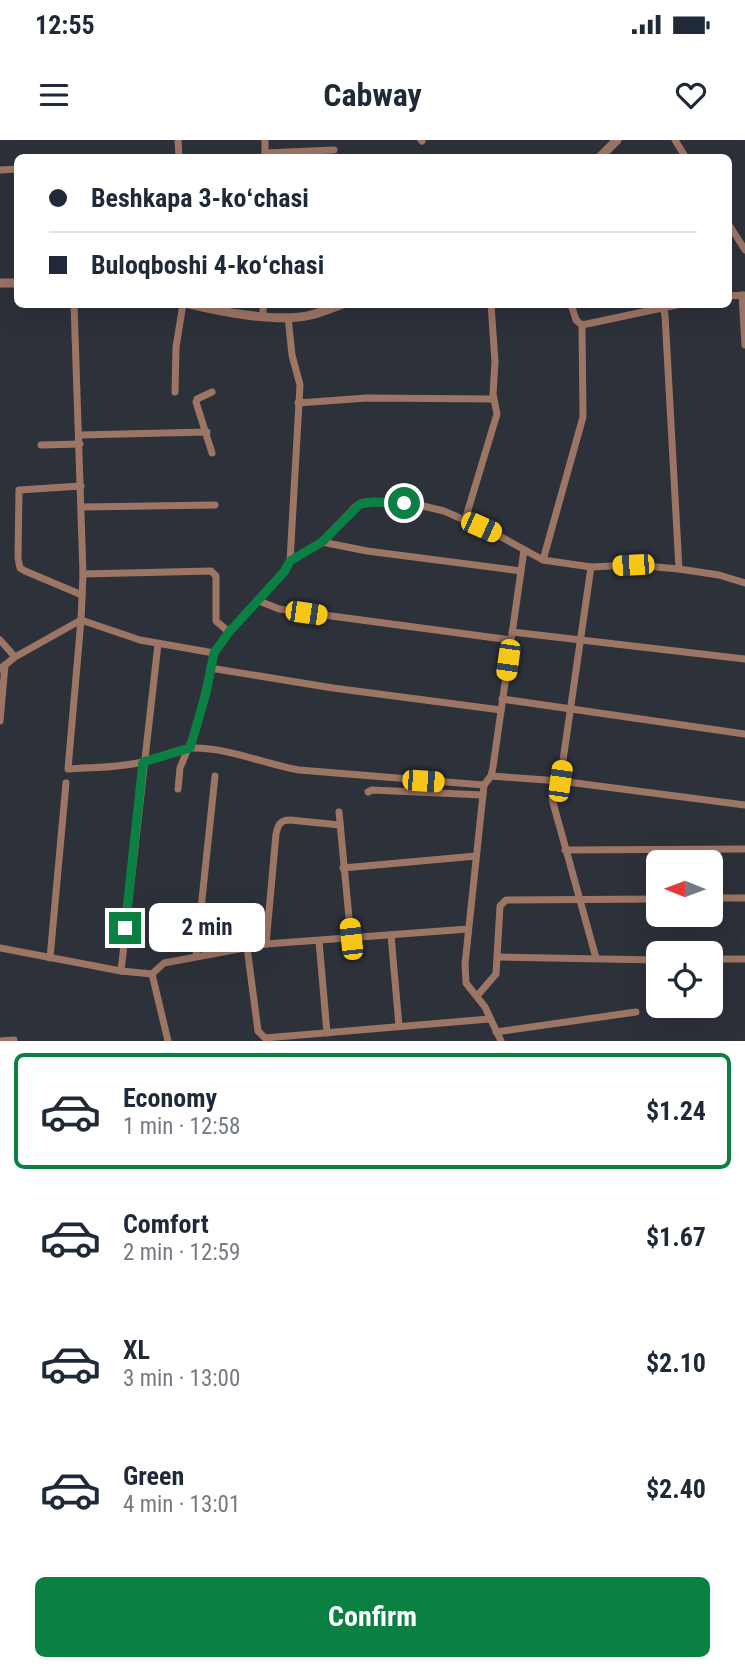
<!DOCTYPE html>
<html lang="en">
<head>
<meta charset="utf-8">
<style>
	:root { --surface:#fff; --page:#f6f6f7; --text:#1f2937; --muted:#747a83; --line:#e0e1e3; --accent:#0b8043 }
	body { margin:0; font-family:"Roboto Condensed",sans-serif; background:var(--page); color:var(--text); height:100vh; display:flex; flex-direction:column; font-size:26px; white-space:nowrap }
	* { box-sizing:border-box; margin:0 }
	p { font-size:23px; color:var(--muted) }
	.icon { flex:none; width:38px; height:38px; fill:none; stroke:currentColor; stroke-width:2; stroke-linecap:round; stroke-linejoin:round }
	.map { position:relative; height:901px; overflow:hidden }
	.panel { display:flex; flex-direction:column; background:var(--surface); flex:1 }
	.panel>* { flex:none }
	.guide { position:absolute; left:14px; top:14px; width:718px; height:154px; border-radius:10px; box-shadow:0 7px 28px #0002; display:grid; align-content:center; height:154px; padding:0 35px; background:var(--surface) }
	.needle { width:46px; rotate:271deg }
	.fabs { position:absolute; left:646px; top:710px; display:grid; gap:14px }
	.fabs a { display:grid; place-items:center; width:77px; height:77px; border-radius:10px; background:var(--surface); box-shadow:0 7px 28px #0002; font-size:35px }
	.end { position:absolute; width:32px; height:32px; margin:-16px; border:9px solid #0b8043; background:#fff; box-shadow:0 0 0 4px #fff }
	.from { border-radius:50% }
	.bubble { position:absolute; height:49px; border-radius:10px; background:var(--surface); box-shadow:0 7px 28px #0002; font-size:23px; font-weight:700; line-height:49px; text-align:center }
	.car { position:absolute; width:21px; height:42px; margin:-21px -10px; border-radius:9px; box-shadow:0 0 5px 2px #0007; background:linear-gradient(#f5c518 24%,#345 0 40%,#f5c518 0 76%,#345 0 86%,#f5c518 0) }
	.guide b { display:flex; align-items:center; gap:24px; height:66px; font-size:26px }
	.guide b+b { border-top:2px solid var(--line) }
	.guide i { width:18px; height:18px; background:var(--text) }
	ul { padding:12px 0 0; list-style:none }
	li { display:flex; align-items:center; gap:21px; height:116px; margin:0 14px 10px; padding:0 21px; border:4px solid transparent; border-radius:10px }
	li div { flex:1 }
	li b { display:block; font-size:26px }
	li em { font-style:normal; font-weight:700 }
	li.current { border-color:var(--accent) }
	li>.icon { width:63px; height:63px; stroke-width:1.5 }
	.button { display:flex; gap:14px; margin-top:auto; padding:14px 35px }
	.button a { flex:1; height:80px; border-radius:10px; background:var(--accent); color:#fff; font-size:28px; font-weight:700; line-height:80px; text-align:center }
	.status { display:flex; justify-content:space-between; align-items:center; height:49px; padding:0 35px; background:var(--surface); direction:ltr }
	.status svg { height:19px; fill:currentColor }
	header { display:flex; justify-content:space-between; align-items:center; height:91px; padding:0 35px; background:var(--surface); font-size:32px; font-weight:700 }
	.map>svg:first-child { display:block }
	.lines { fill:none; stroke-linecap:round; stroke-linejoin:round }
	.minor { stroke:#9d7564; stroke-width:7 }
	.tertiary { stroke:#9d7564; stroke-width:9 }
	.route { stroke:#0b8043; stroke-width:9 }
</style>
</head>
<body>
<div class="status"><b>12:55</b><svg viewBox="0 0 49 12"><path d="M0 12V9h3v3zM5 12V6h3v6zM10 12V3h3v9zM15 12V0h3v12zM26 1h20v11H26zM47 4h2v5h-2z"/></svg></div>
<header><svg class="icon" aria-label="menu" viewBox="0 0 24 24"><path d="M4 6h16M4 12h16M4 18h16"/></svg>Cabway<svg class="icon" aria-label="heart" viewBox="0 0 24 24"><path d="M12 20l-8-8c-3-5 5-10 8-4 3-6 11-1 8 4z"/></svg></header>
<div class="map">
<svg width="745" height="901" viewBox="0 0 745 901">
	<rect width="100%" height="100%" fill="#2d313a"/>
	<g class="lines">
		<!-- minor -->
		<g class="minor">
			<path d="M178,0l1,18"/>
			<path d="M421,0l1,1"/>
			<path d="M675,0l11,18"/>
			<path d="M265,13l69,-3"/>
			<path d="M265,17v-17"/>
			<path d="M0,30l18,-1"/>
			<path d="M728,83l17,27"/>
			<path d="M742,155l3,50"/>
			<path d="M728,156l16,-1"/>
			<path d="M74,164l9,270 -2,46 -13,149c24,-2 51,-1 74,-7 17,-4 35,-14 52,-14 36,0 70,16 105,22l185,15"/>
			<path d="M662,164l3,11 14,254"/>
			<path d="M263,175v-11"/>
			<path d="M288,177l4,38 8,30 -10,176"/>
			<path d="M582,185l99,-21"/>
			<path d="M175,252l1,-45 7,-43"/>
			<path d="M212,252l-15,7 -1,3 16,51"/>
			<path d="M298,263l69,-5 126,1"/>
			<path d="M79,295l128,-3"/>
			<path d="M41,305l39,-1"/>
			<path d="M81,346l-62,4 -1,68 2,10 5,3 57,24"/>
			<path d="M82,367l133,-2"/>
			<path d="M465,380l32,-106 -4,-20 2,-32 -4,-58"/>
			<path d="M322,402l45,9 154,20"/>
			<path d="M543,420l40,-143 -1,-92 -6,-5 -5,-16"/>
			<path d="M591,427l-31,214 -8,18 44,159"/>
			<path d="M83,434l128,-3 5,5v45l13,11"/>
			<path d="M259,461l20,8 232,31"/>
			<path d="M512,492l233,27"/>
			<path d="M0,500l15,17"/>
			<path d="M210,528l123,20 168,22"/>
			<path d="M0,529l15,-12 66,-37 59,20 74,13"/>
			<path d="M502,559l243,35"/>
			<path d="M0,581l5,-56"/>
			<path d="M491,636l69,5 185,24"/>
			<path d="M178,649l2,-21 17,-41 17,-74 15,-21 55,-60 6,-11 32,-19 33,-35 10,-5h8l50,4 21,5 52,23 47,26 48,7 42,-2 46,4 40,6 26,8"/>
			<path d="M368,652l4,-2 111,5"/>
			<path d="M339,672l12,127"/>
			<path d="M565,710l180,-1"/>
			<path d="M343,728l133,-12"/>
			<path d="M710,758h35"/>
			<path d="M391,795l8,91"/>
			<path d="M319,801l8,92"/>
			<path d="M266,804l10,-110c2,-9 4,-14 14,-14l50,5"/>
			<path d="M247,807l11,84 7,7 224,-19"/>
			<path d="M0,808l121,23 31,3"/>
			<path d="M196,816l19,-180"/>
			<path d="M498,817l160,3"/>
			<path d="M50,818l16,-175"/>
			<path d="M710,819h35"/>
			<path d="M121,831l37,-327"/>
			<path d="M152,834l12,-11 102,-19 202,-15"/>
			<path d="M152,834l16,67"/>
			<path d="M477,856l19,-22 4,-68 6,-6 152,-1"/>
			<path d="M496,892l140,-20"/>
			<path d="M0,901l14,-1"/>
			<path d="M501,901l-16,-34 -19,-24 -1,-19 19,-179 7,-9 2,-9 31,-217"/>
		</g>
		<!-- tertiary -->
		<g class="tertiary">
			<path d="M599,18l18,-18"/>
			<path d="M0,143h18"/>
			<path d="M189,164c32,8 90,19 122,11 11,-3 21,-7 32,-11"/>
		</g>
	</g>
	<g class="lines">
		<!-- route -->
		<path class="route" d="M125,788l18,-166 47,-14 16,-55 8,-40 15,-21 55,-60 6,-11 32,-19 38,-38 13,-2 31,1"/>
	</g>
</svg>
<div class="fabs">
<a><svg class="needle" viewBox="-14 -14 28 28"><path d="M0-13l5 13h-10z" fill="#e53935"/><path d="M0 13l5-13h-10z" fill="#747a83"/></svg></a>
<a><svg class="icon" aria-label="locate" viewBox="0 0 24 24"><circle cx="12" cy="12" r="6"/><path d="M12 2v4M12 18v4M2 12h4M18 12h4"/></svg></a>
</div>
<i class="end from" style="left:404px;top:363px"></i>
<i class="end" style="left:125px;top:788px"></i>
<div class="bubble" style="left:149px;top:763px;width:116px">2 min</div>
<i class="car" style="left:481px;top:387px;rotate:114deg"></i>
<i class="car" style="left:633px;top:425px;rotate:267deg"></i>
<i class="car" style="left:306px;top:473px;rotate:98deg"></i>
<i class="car" style="left:508px;top:520px;rotate:188deg"></i>
<i class="car" style="left:423px;top:641px;rotate:94deg"></i>
<i class="car" style="left:560px;top:641px;rotate:8deg"></i>
<i class="car" style="left:351px;top:799px;rotate:354deg"></i>
<div class="guide">
<b><i class="from"></i>Beshkapa 3-koʻchasi</b>
<b><i></i>Buloqboshi 4-koʻchasi</b>
</div>
</div>
<section class="panel">
<ul>
<li class="current"><svg class="icon" aria-label="car" viewBox="0 0 24 24"><path d="M5 17H2v-5l4-1 3-4h7l3 4 3 1v5h-3M9 17h6M6 11h13"/><circle cx="7" cy="17" r="2"/><circle cx="17" cy="17" r="2"/></svg><div><b>Economy</b><p>1 min · 12:58</p></div><em>$1.24</em></li>
<li><svg class="icon" aria-label="car" viewBox="0 0 24 24"><path d="M5 17H2v-5l4-1 3-4h7l3 4 3 1v5h-3M9 17h6M6 11h13"/><circle cx="7" cy="17" r="2"/><circle cx="17" cy="17" r="2"/></svg><div><b>Comfort</b><p>2 min · 12:59</p></div><em>$1.67</em></li>
<li><svg class="icon" aria-label="car" viewBox="0 0 24 24"><path d="M5 17H2v-5l4-1 3-4h7l3 4 3 1v5h-3M9 17h6M6 11h13"/><circle cx="7" cy="17" r="2"/><circle cx="17" cy="17" r="2"/></svg><div><b>XL</b><p>3 min · 13:00</p></div><em>$2.10</em></li>
<li><svg class="icon" aria-label="car" viewBox="0 0 24 24"><path d="M5 17H2v-5l4-1 3-4h7l3 4 3 1v5h-3M9 17h6M6 11h13"/><circle cx="7" cy="17" r="2"/><circle cx="17" cy="17" r="2"/></svg><div><b>Green</b><p>4 min · 13:01</p></div><em>$2.40</em></li>
</ul>
<div class="button"><a>Confirm</a></div>
</section>
</body>
</html>
